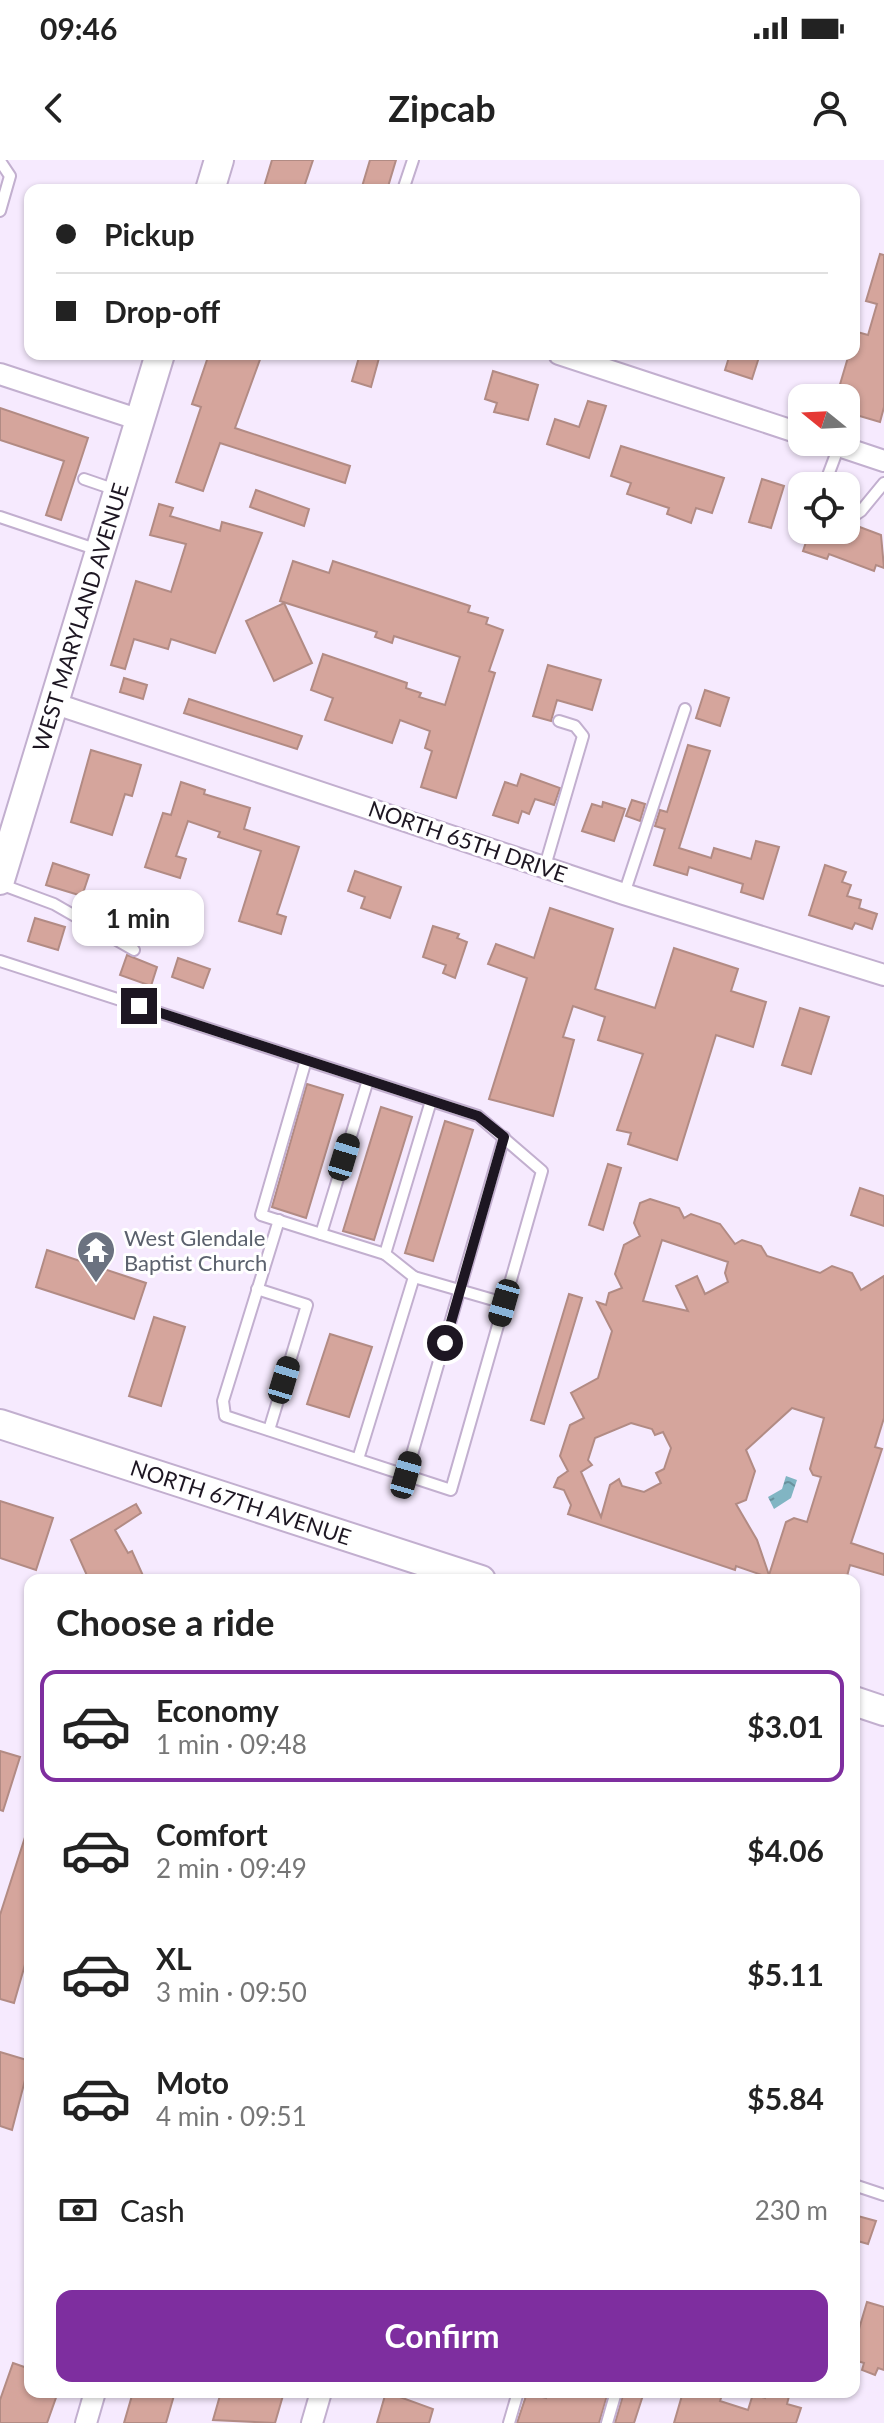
<!DOCTYPE html>
<html lang="en">
<head>
<meta charset="utf-8">
<style>
	:root { --surface:#fff; --page:#f6f6f6; --text:#222; --muted:#767676; --line:#e0e0e0; --accent:#7e2e9f }
	body { margin:0; font-family:Lato,sans-serif; background:var(--page); color:var(--text); height:100vh; display:flex; flex-direction:column; font-size:30px; white-space:nowrap }
	* { box-sizing:border-box; margin:0 }
	p { font-size:26px; color:var(--muted) }
	.icon { flex:none; width:44px; height:44px; fill:none; stroke:currentColor; stroke-width:2; stroke-linecap:round; stroke-linejoin:round }
	.map { position:relative; flex:1; overflow:hidden }
	.side { position:absolute; left:24px; top:1414px; width:836px; height:824px; display:flex; flex-direction:column; background:var(--surface); border-radius:16px; box-shadow:0 2px 6px #0004 }
	.side>* { flex:none }
	.hud { position:absolute; left:24px; top:24px; width:836px; height:176px; border-radius:16px; box-shadow:0 2px 6px #0004; display:grid; align-content:center; height:176px; padding:0 32px; background:var(--surface) }
	.needle { width:52px; rotate:288deg }
	.fabs { position:absolute; left:788px; top:224px; display:grid; gap:16px }
	.fabs a { display:grid; place-items:center; width:72px; height:72px; border-radius:16px; background:var(--surface); box-shadow:0 2px 6px #0004; font-size:40px }
	.end { position:absolute; width:36px; height:36px; margin:-18px; border:10px solid #1d1622; background:#fff; box-shadow:0 0 0 4px #fff }
	.from { border-radius:50% }
	.bubble { position:absolute; height:56px; border-radius:16px; background:var(--surface); box-shadow:0 2px 6px #0004; font-size:26px; font-weight:700; line-height:56px; text-align:center }
	.car { position:absolute; width:24px; height:48px; margin:-24px -12px; border-radius:10px; box-shadow:0 0 6px 2px #0007; background:linear-gradient(#222 24%,#8ab4d8 0 40%,#222 0 76%,#8ab4d8 0 86%,#222 0) }
	.hud b { display:flex; align-items:center; gap:28px; height:76px; font-size:30px }
	.hud b+b { border-top:2px solid var(--line) }
	.hud i { width:20px; height:20px; background:var(--text) }
	ul { padding:0; list-style:none }
	li { display:flex; align-items:center; gap:24px; height:112px; margin:0 16px 12px; padding:0 16px; border:4px solid transparent; border-radius:16px }
	li div { flex:1 }
	li b { display:block; font-size:30px }
	li em { font-style:normal; font-weight:700 }
	li.active { border-color:var(--accent) }
	li>.icon { width:72px; height:72px; stroke-width:1.5 }
	h2 { padding:0 32px; font-size:36px; line-height:96px }
	.pay { display:flex; align-items:center; gap:20px; height:88px; padding:0 32px; font-size:30px }
	.pay p { margin-inline-start:auto }
	.action { display:flex; gap:16px; margin-top:auto; padding:16px 32px }
	.action a { flex:1; height:92px; border-radius:16px; background:var(--accent); color:#fff; font-size:32px; font-weight:700; line-height:92px; text-align:center }
	.status { display:flex; justify-content:space-between; align-items:center; height:56px; padding:0 40px; background:var(--surface); direction:ltr }
	.status svg { height:22px; fill:currentColor }
	header { display:flex; justify-content:space-between; align-items:center; height:104px; padding:0 32px; background:var(--surface); font-size:36px; font-weight:700 }
	.map>svg:first-child { display:block }
	.water { fill:url(#water-ripples) }
	.building { fill:#d5a59c; stroke:#b28b84; stroke-width:2; fill-rule:evenodd }
	.lines { fill:none; stroke-linecap:round; stroke-linejoin:round }
	.lane-casing { stroke:#c2afcf; stroke-width:14 }
	.street-casing { stroke:#c2afcf; stroke-width:24 }
	.secondary-casing { stroke:#c2afcf; stroke-width:32 }
	.lane { stroke:#fff; stroke-width:10 }
	.street { stroke:#fff; stroke-width:20 }
	.secondary { stroke:#fff; stroke-width:28 }
	.route { stroke:#1d1622; stroke-width:10 }
	.labels { text-anchor:middle; dominant-baseline:central; stroke-width:6; stroke-linejoin:round; paint-order:stroke }
	.street-label { font-size:22px; fill:#1d1622; stroke:#fff }
	.worship-label { font-size:22px; fill:#5b616d; stroke:#fff; text-anchor:start }
</style>
</head>
<body>
<div class="status"><b>09:46</b><svg viewBox="0 0 49 12"><path d="M0 12V9h3v3zM5 12V6h3v6zM10 12V3h3v9zM15 12V0h3v12zM26 1h20v11H26zM47 4h2v5h-2z"/></svg></div>
<header><svg class="icon" aria-label="back" viewBox="0 0 24 24"><path d="M15 5l-7 7 7 7"/></svg>Zipcab<svg class="icon" aria-label="person" viewBox="0 0 24 24"><circle cx="12" cy="8" r="4"/><path d="M4 21q1-7 8-7t8 7"/></svg></header>
<div class="map">
<svg width="884" height="2263" viewBox="0 0 884 2263">
	<defs>
		<pattern id="water-ripples" width="26" height="14" patternUnits="userSpaceOnUse" patternTransform="scale(2)"><rect width="26" height="14" fill="#81b5c3"/><path d="M2 4q2-2 4 0t4 0M15 11q2-2 4 0t4 0" fill="none" stroke="#69929e"/></pattern>
	</defs>
	<rect width="100%" height="100%" fill="#f6eafe"/>
	<!-- water -->
	<path class="water" d="M786,1316l11,4 -6,18 -17,11 -6,-12 14,-8z"/>
	<!-- building -->
	<g class="building">
		<path d="M272,0h41l-10,30h-40z"/>
		<path d="M370,0h26l-9,30h-26z"/>
		<path d="M880,94l4,1v152l-4,15 -34,-10v-14h-10l13,-44h5v-23l14,4 9,-31 -11,-3z"/>
		<path d="M209,194h53l-27,74 115,38 -5,17 -125,-40 -17,48 -27,-9 25,-75 -9,-3z"/>
		<path d="M360,194l19,4 -8,29 -19,-6z"/>
		<path d="M730,194h30l-8,25 -27,-9z"/>
		<path d="M493,211l45,14 -10,35 -34,-8 3,-9 -12,-4z"/>
		<path d="M588,241l18,5 -17,52 -42,-14 8,-25 24,8z"/>
		<path d="M0,248l88,30 -27,82 -15,-5 18,-54 -64,-21z"/>
		<path d="M621,286l103,32 -12,35 -16,-5 -5,15 -24,-9 2,-6 -42,-14 4,-11 -20,-7z"/>
		<path d="M762,319l22,7 -13,42 -22,-6z"/>
		<path d="M256,330l53,19 -5,17 -54,-19z"/>
		<path d="M159,344l14,4 -3,8 50,15 2,-9 40,11 -47,120 -44,-14 -3,10 -34,-10 -9,30 -14,-4 25,-84 35,11 15,-48 -36,-9z"/>
		<path d="M857,366l24,9 3,33 -8,-3 -2,6 -45,-17 -2,5 -24,-8 7,-21h46z"/>
		<path d="M293,401l36,12 4,-12 137,45 -2,6 20,6 -2,6 17,6 -14,41 6,2 -39,125 -35,-11 11,-36 -7,-3 5,-17 -30,-11 -8,23 -67,-23 8,-22 -22,-8 12,-36 84,29 -1,5 15,5 -2,4 26,8 15,-48 -66,-21 -2,7 -17,-6 2,-5 -97,-31z"/>
		<path d="M284,443l28,60 -38,18 -28,-60z"/>
		<path d="M548,505l53,15 -9,30 -35,-10 -6,21 -18,-5z"/>
		<path d="M124,518l23,7 -4,14 -23,-7z"/>
		<path d="M705,530l24,8 -9,28 -24,-8z"/>
		<path d="M189,539l113,37 -5,13 -113,-36z"/>
		<path d="M688,585l22,6 -31,97 32,10 3,-10 37,11 5,-18 23,6 -16,52 -22,-7 2,-8 -54,-17 -2,8 -33,-10 11,-36 -10,-3 5,-16 7,2z"/>
		<path d="M91,590l50,15 -9,31 -7,-2 -13,41 -41,-13z"/>
		<path d="M521,614l39,14 -6,17 -19,-6 -6,15 -7,-3 -4,12 -25,-8 12,-33 12,4z"/>
		<path d="M181,622l24,8 -1,4 46,14 -6,21 55,18 -22,67 9,3 -5,17 -42,-13 22,-70 -43,-14 2,-5 -32,-11 -12,35 10,3 -6,19 -35,-11 18,-54 8,2z"/>
		<path d="M632,640l13,4 -5,17 -14,-5z"/>
		<path d="M603,642l22,7 -11,32 -32,-10 10,-27 10,3z"/>
		<path d="M53,703l36,12 -7,21 -36,-11z"/>
		<path d="M825,705l21,7 -4,10 9,3 -4,11 14,4 -2,8 18,6 -5,15 -17,-6 -3,6 -43,-14z"/>
		<path d="M355,711l46,16 -11,31 -29,-10 4,-11 -17,-6z"/>
		<path d="M550,748l63,21 -18,60 60,19 19,-60 64,21 -7,22 35,11 -13,45 -37,-12 -39,125 -49,-16 3,-11 -14,-3 26,-76 -45,-14 7,-23 -32,-11 -10,31 11,3 -21,76 -64,-17 38,-121 -39,-14 8,-20 38,14z"/>
		<path d="M35,758l30,9 -7,23 -30,-9z"/>
		<path d="M433,766l26,8 -2,4 10,4 -12,36 -12,-5 3,-8 -23,-8z"/>
		<path d="M127,795l30,12 -6,19 -31,-11z"/>
		<path d="M178,798l32,11 -7,19 -31,-11z"/>
		<path d="M800,848l29,9 -18,57 -29,-9z"/>
		<path d="M307,924l36,11 -37,123 -34,-11z"/>
		<path d="M381,947l31,10 -38,123 -31,-9z"/>
		<path d="M445,961l28,9 -40,131 -28,-8z"/>
		<path d="M608,1004l13,4 -18,62 -14,-5z"/>
		<path d="M860,1028l24,8v30l-33,-11z"/>
		<path d="M650,1039l29,9 5,10 7,-4 29,10 15,20 7,-4 19,6 6,10 53,17 12,-7 20,7 9,17 23,-14v142l-9,29 7,2 -31,94 33,11v21l-34,-10 -4,15h-70l-40,-14 -1,4 -167,-56 3,-9 -7,-15 -10,-3 4,-9 10,-7 -8,-15 10,-31 14,-7 -13,-25 27,-15 14,-47 -15,-29 9,3 3,-12 13,-5 -7,-14 9,-29 16,-9 -6,-13 6,-20zM662,1080l66,22 -3,11 3,9 -23,12 -8,-18 -21,10 12,25 -45,-10zM792,1248l32,10 -14,51 3,6 8,2 -14,45 -13,-4 -8,4 -17,53 -12,-35 -21,-36 10,-4 9,-29 -9,-21zM631,1263l21,6 3,6 8,-3 8,16 -7,21 -8,4 5,10 -17,9 -22,-6 -3,-7 -9,6 -9,32 -20,-45 11,-7 -4,-5 7,-22z"/>
		<path d="M47,1090l99,33 -12,36 -98,-32z"/>
		<path d="M569,1134l13,4 -38,126 -13,-4z"/>
		<path d="M154,1157l31,10 -24,79 -32,-10z"/>
		<path d="M330,1174l42,13 -23,70 -42,-13z"/>
		<path d="M0,1341l53,17 -17,52 -36,-12z"/>
		<path d="M136,1344l5,9 -26,17 13,23 4,-2 13,29h-56l-18,-40z"/>
		<path d="M0,1591l20,6 -17,54 -3,-1z"/>
		<path d="M27,1671l3,1v115l-16,56 -14,-4v-84z"/>
		<path d="M0,1892l30,9 -18,69 -12,-4z"/>
		<path d="M854,2055l22,6 -8,23 -14,-4z"/>
		<path d="M867,2142l17,5v63l-6,-2 -3,7 -13,-5 2,-7 -10,-3v-14z"/>
		<path d="M13,2203l17,6v23h28l-11,31h-47v-23z"/>
		<path d="M133,2232h42l-9,31h-42z"/>
		<path d="M221,2232h63l-9,31 -62,-3z"/>
		<path d="M386,2232l47,17 -4,14h-52z"/>
		<path d="M547,2232h61l-9,31h-82l10,-30 19,5z"/>
		<path d="M624,2232h20l-10,31h-19z"/>
		<path d="M683,2232h40l-3,9 28,9 5,-16 12,4 1,-6h8l15,4 -2,8 14,4 -5,15h-122z"/>
	</g>
	<g class="lines">
		<!-- lane casing -->
		<g class="lane-casing">
			<g id="lane">
				<path d="M0,1l10,15 -10,35"/>
				<path d="M403,30l10,-30"/>
				<path d="M84,319l32,11"/>
				<path d="M824,326l15,-40"/>
				<path d="M0,357l98,33"/>
				<path d="M846,361l15,-10 23,-28"/>
				<path d="M545,706l38,-130 -8,-10 -16,-5"/>
				<path d="M0,724l54,20 80,46"/>
				<path d="M624,734l61,-185"/>
				<path d="M0,801l478,155 64,55 -91,319 -226,-74 -2,-15 56,-181"/>
				<path d="M306,900l-45,155 60,19 47,-154"/>
				<path d="M321,1074l64,20 46,-153"/>
				<path d="M414,1117l90,26"/>
				<path d="M257,1129l50,16 -38,125"/>
				<path d="M358,1299l56,-182 -29,-23"/>
				<path d="M406,1315l98,-338"/>
				<path d="M854,2025l30,10"/>
				<path d="M509,2263l9,-31"/>
				<path d="M607,2263l9,-31"/>
			</g>
		</g>
		<!-- street casing -->
		<g class="street-casing">
			<g id="street">
				<path d="M559,194l243,80"/>
				<path d="M0,214l140,46"/>
				<path d="M827,282l57,19"/>
				<path d="M53,543l571,191 260,81"/>
				<path d="M86,2263l9,-31"/>
				<path d="M312,2263l9,-31"/>
			</g>
		</g>
		<!-- secondary casing -->
		<g class="secondary-casing">
			<g id="secondary">
				<path d="M210,30l9,-30"/>
				<path d="M0,720l160,-526"/>
				<path d="M0,1264l481,156"/>
				<path d="M854,1541l30,10"/>
			</g>
		</g>
		<!-- lane -->
		<use href="#lane" class="lane"/>
		<!-- street -->
		<use href="#street" class="street"/>
		<!-- secondary -->
		<use href="#secondary" class="secondary"/>
	</g>
	<g class="lines">
		<!-- route -->
		<path class="route" d="M139,846l339,110 26,21 -59,206"/>
	</g>
	<!-- icons -->
	<defs>
		<g id="temple-pin" transform="scale(2)"><path d="M0 17L-7.5 6A9.5 9.5 0 1 1 7.5 6Z" fill="#6b7280" stroke="#fff"/><path d="M0-6L5-2H3V0L6.5 2.5H4V6H1.5V3h-3V6H-4V2.5H-6.5L-3 0V-2H-5Z" fill="#fff"/></g>
	</defs>
	<g fill-rule="evenodd">
		<use href="#temple-pin" x="96" y="1090"/>
	</g>
	<g class="labels">
		<!-- street labels -->
		<g class="street-label">
			<text transform="translate(80 457) rotate(-73)">WEST MARYLAND AVENUE</text>
			<text transform="translate(468 681) rotate(19)">NORTH 65TH DRIVE</text>
			<text transform="translate(241 1342) rotate(18)">NORTH 67TH AVENUE</text>
		</g>
		<!-- worship labels -->
		<g class="worship-label">
			<text x="124" y="1077">West Glendale<tspan x="124" dy="25">Baptist Church</tspan></text>
		</g>
	</g>
</svg>
<div class="fabs">
<a><svg class="needle" viewBox="-14 -14 28 28"><path d="M0-13l5 13h-10z" fill="#e53935"/><path d="M0 13l5-13h-10z" fill="#767676"/></svg></a>
<a><svg class="icon" aria-label="locate" viewBox="0 0 24 24"><circle cx="12" cy="12" r="6"/><path d="M12 2v4M12 18v4M2 12h4M18 12h4"/></svg></a>
</div>
<i class="end from" style="left:445px;top:1183px"></i>
<i class="end" style="left:139px;top:846px"></i>
<div class="bubble" style="left:72px;top:730px;width:132px">1 min</div>
<i class="car" style="left:344px;top:997px;rotate:17deg"></i>
<i class="car" style="left:504px;top:1143px;rotate:196deg"></i>
<i class="car" style="left:284px;top:1220px;rotate:17deg"></i>
<i class="car" style="left:406px;top:1315px;rotate:16deg"></i>
<div class="hud">
<b><i class="from"></i>Pickup</b>
<b><i></i>Drop-off</b>
</div>
<section class="side">
<h2>Choose a ride</h2>
<ul>
<li class="active"><svg class="icon" aria-label="car" viewBox="0 0 24 24"><path d="M5 17H2v-5l4-1 3-4h7l3 4 3 1v5h-3M9 17h6M6 11h13"/><circle cx="7" cy="17" r="2"/><circle cx="17" cy="17" r="2"/></svg><div><b>Economy</b><p>1 min · 09:48</p></div><em>$3.01</em></li>
<li><svg class="icon" aria-label="car" viewBox="0 0 24 24"><path d="M5 17H2v-5l4-1 3-4h7l3 4 3 1v5h-3M9 17h6M6 11h13"/><circle cx="7" cy="17" r="2"/><circle cx="17" cy="17" r="2"/></svg><div><b>Comfort</b><p>2 min · 09:49</p></div><em>$4.06</em></li>
<li><svg class="icon" aria-label="car" viewBox="0 0 24 24"><path d="M5 17H2v-5l4-1 3-4h7l3 4 3 1v5h-3M9 17h6M6 11h13"/><circle cx="7" cy="17" r="2"/><circle cx="17" cy="17" r="2"/></svg><div><b>XL</b><p>3 min · 09:50</p></div><em>$5.11</em></li>
<li><svg class="icon" aria-label="car" viewBox="0 0 24 24"><path d="M5 17H2v-5l4-1 3-4h7l3 4 3 1v5h-3M9 17h6M6 11h13"/><circle cx="7" cy="17" r="2"/><circle cx="17" cy="17" r="2"/></svg><div><b>Moto</b><p>4 min · 09:51</p></div><em>$5.84</em></li>
</ul>
<div class="pay"><svg class="icon" aria-label="cash" viewBox="0 0 24 24"><path d="M3 7h18v10H3z"/><circle cx="12" cy="12" r="2"/></svg>Cash<p>230 m</p></div>
<div class="action"><a>Confirm</a></div>
</section>
</div>
</body>
</html>
